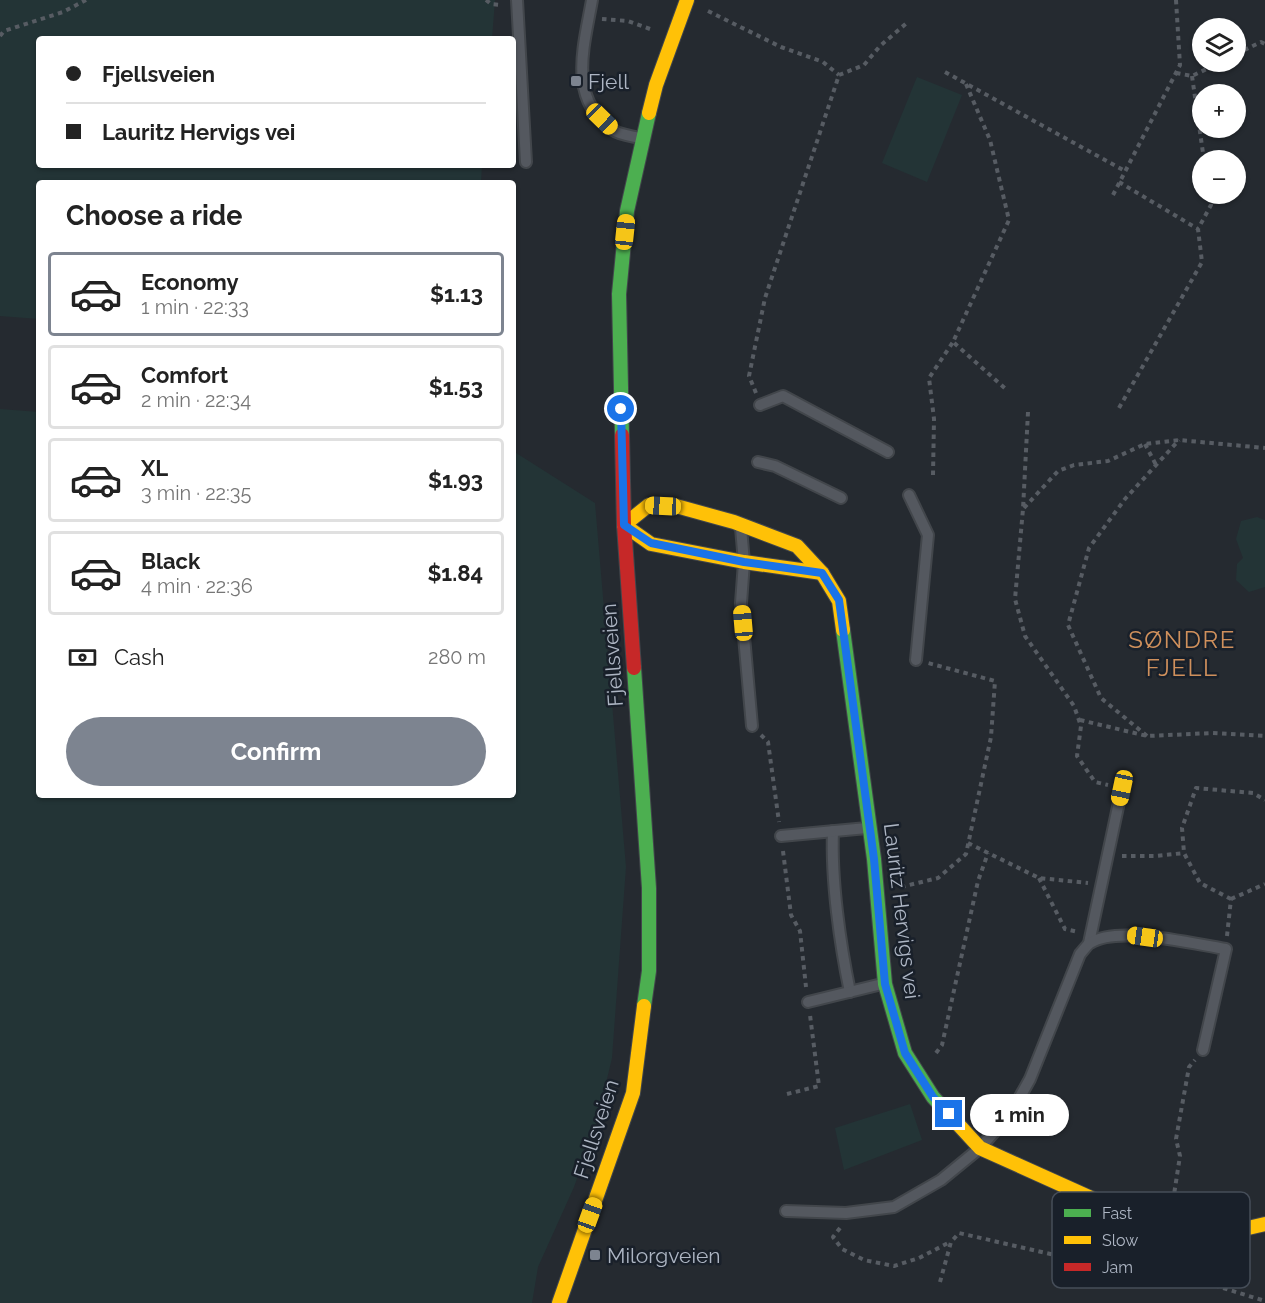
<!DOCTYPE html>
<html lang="en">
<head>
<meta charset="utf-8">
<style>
	:root { --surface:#fff; --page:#f6f6f6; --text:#222; --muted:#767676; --line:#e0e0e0; --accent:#7d8490 }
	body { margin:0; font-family:Raleway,sans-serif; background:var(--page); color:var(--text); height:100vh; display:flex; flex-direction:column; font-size:22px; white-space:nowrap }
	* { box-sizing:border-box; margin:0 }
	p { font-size:20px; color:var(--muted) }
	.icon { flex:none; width:33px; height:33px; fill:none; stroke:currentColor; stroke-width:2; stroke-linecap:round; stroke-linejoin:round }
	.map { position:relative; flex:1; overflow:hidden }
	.panel { position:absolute; left:36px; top:180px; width:480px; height:618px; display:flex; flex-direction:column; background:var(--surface); border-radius:6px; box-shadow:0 2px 4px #0004 }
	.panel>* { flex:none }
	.top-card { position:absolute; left:36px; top:36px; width:480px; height:132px; border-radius:6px; box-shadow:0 2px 4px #0004; display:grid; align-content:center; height:132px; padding:0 30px; background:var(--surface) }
	.buttons { position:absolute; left:1192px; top:18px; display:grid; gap:12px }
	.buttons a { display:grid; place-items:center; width:54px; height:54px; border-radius:50%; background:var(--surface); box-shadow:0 2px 4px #0004; font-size:30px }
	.end { position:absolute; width:27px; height:27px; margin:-14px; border:8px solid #1a73e8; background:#fff; box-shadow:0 0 0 3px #fff }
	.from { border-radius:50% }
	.bubble { position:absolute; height:42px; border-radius:21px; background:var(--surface); box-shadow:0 2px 4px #0004; font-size:20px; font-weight:700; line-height:42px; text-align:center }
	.car { position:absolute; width:18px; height:36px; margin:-18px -9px; border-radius:8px; box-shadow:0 0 4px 2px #0007; background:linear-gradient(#f5c518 24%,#345 0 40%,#f5c518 0 76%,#345 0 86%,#f5c518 0) }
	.top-card b { display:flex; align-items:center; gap:21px; height:57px; font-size:22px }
	.top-card b+b { border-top:2px solid var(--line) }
	.top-card i { width:15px; height:15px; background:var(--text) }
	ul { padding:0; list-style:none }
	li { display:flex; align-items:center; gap:18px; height:84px; margin:0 12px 9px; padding:0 18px; border:3px solid var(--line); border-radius:6px }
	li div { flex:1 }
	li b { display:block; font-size:22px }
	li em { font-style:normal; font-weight:700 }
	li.on { border-color:var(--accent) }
	li>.icon { width:54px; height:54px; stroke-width:1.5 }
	h2 { padding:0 30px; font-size:27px; line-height:72px }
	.pay { display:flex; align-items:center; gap:15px; height:66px; padding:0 30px; font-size:22px }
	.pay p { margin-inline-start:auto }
	.cta { display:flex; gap:12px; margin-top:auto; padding:12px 30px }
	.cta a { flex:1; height:69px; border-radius:36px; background:var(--accent); color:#fff; font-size:24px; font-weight:700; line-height:69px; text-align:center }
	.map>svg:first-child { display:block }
	.green { fill:#233436 }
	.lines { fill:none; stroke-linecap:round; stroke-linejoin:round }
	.lane-casing { stroke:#42464b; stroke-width:14 }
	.fast-casing { stroke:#42464b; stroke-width:16 }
	.slow-casing { stroke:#42464b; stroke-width:16 }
	.jam-casing { stroke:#42464b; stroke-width:16 }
	.path { stroke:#575c63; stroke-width:4; stroke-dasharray:4.5 4.5; stroke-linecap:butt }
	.lane { stroke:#54585f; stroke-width:10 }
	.fast { stroke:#4caf50; stroke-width:14 }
	.slow { stroke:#ffc107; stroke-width:14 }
	.jam { stroke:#c62828; stroke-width:14 }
	.route { stroke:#1a73e8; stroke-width:8 }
	.poi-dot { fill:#7d8490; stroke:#19202a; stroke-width:2 }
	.labels { text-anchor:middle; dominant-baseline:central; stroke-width:5; stroke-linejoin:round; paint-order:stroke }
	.poi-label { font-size:21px; fill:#adb5c3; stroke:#19202a; text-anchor:start }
	.street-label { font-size:21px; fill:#adb5c3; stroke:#19202a }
	.quarter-label { font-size:24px; letter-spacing:1.5px; fill:#cf905c; stroke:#19202a }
	.key { fill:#19202a; stroke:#454d58; stroke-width:1.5 }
	.key-label { font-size:16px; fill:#adb5c3 }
</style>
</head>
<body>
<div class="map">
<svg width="1265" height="1303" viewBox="0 0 1265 1303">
	<rect width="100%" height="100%" fill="#252a30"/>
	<!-- green -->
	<g class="green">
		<path d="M0,0h495l-3,39h-453v126h443l-1,18h-442v136l-39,-3z"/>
		<path d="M917,77l45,18 -35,87 -45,-19z"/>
		<path d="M0,409l39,3v383h474v-344l82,52 31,364 -14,191 -16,67 -22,62 -36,80 -6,36h-532z"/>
		<path d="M1257,517l8,3v67l-16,5 -13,-12 1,-16 6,-6 -7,-19 5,-18z"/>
		<path d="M910,1104l12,36 -78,30 -9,-42z"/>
	</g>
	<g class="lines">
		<!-- lane casing -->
		<g class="lane-casing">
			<g id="lane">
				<path d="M517,0l9,162"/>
				<path d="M592,0c-8,46 -25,99 21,130 7,5 19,6 27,8"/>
				<path d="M760,405l23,-9 105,56"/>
				<path d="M758,462l17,4 66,32"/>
				<path d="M909,495l19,40 -12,125"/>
				<path d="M741,528l3,34 -3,41 11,123"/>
				<path d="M833,831c-2,49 7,113 17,161"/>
				<path d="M781,836l86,-8"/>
				<path d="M1089,943l33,-155"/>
				<path d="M808,1002l74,-18"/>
				<path d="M786,1211l60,2 48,-6 47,-27 39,-32 31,-35 19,-34 50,-125c3,-3 6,-8 10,-11 28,-18 103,1 136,6l-23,101"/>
			</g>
		</g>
		<!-- fast casing -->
		<g class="fast-casing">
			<g id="fast">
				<path d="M622,435l-3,-141 8,-83 22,-98"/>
				<path d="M843,630l31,229 11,125 20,69 28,44 24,26"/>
				<path d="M634,668l15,220v83l-5,35"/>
			</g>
		</g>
		<!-- slow casing -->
		<g class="slow-casing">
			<g id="slow">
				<path d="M649,113l7,-28 31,-85"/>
				<path d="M624,525l25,-20 27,1 58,16 63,24 25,27 17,28 4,29"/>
				<path d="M624,525l27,19 93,18 78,11"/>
				<path d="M957,1123l23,25 111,50 50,19 62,17h19l43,-10"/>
				<path d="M559,1303l74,-210 11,-87"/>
			</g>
		</g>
		<!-- jam casing -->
		<g class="jam-casing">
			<path id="jam" d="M622,435l2,90 10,143"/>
		</g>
		<!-- path -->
		<g class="path">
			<path d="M486,0l5,4 11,1"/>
			<path d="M708,11l73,36 42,15 16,13"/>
			<path d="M602,19l26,2 22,8"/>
			<path d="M0,36l4,-5 59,-19 23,-12"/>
			<path d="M1236,54l25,-12 4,2"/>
			<path d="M945,72l180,99"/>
			<path d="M1176,73l16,3 29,-14"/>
			<path d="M1192,76l12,84"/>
			<path d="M966,84l24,56 19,80 -56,122 55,49"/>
			<path d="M1119,182l79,47"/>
			<path d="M1113,195l67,-130 -4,-65"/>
			<path d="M756,393l-7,-17 16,-78 74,-223 25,-10 16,-19 29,-25"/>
			<path d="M1119,408l83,-146 -4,-33 13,-24 -2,-11"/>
			<path d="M1028,412l-5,97 -8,90 10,37 49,70 7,20 -4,30 18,26 13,3"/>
			<path d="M1145,444l11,21"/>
			<path d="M933,475l1,-56 -5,-41 24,-36"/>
			<path d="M1024,508l34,-37 16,-6 34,-4 37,-17 34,-4 86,8"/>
			<path d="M1080,720l67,16 66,-3 52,3"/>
			<path d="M761,735l7,7 11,80"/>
			<path d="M1147,736l-46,-38 -33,-73 21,-77 36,-49 54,-59"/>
			<path d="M968,843l71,35 49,5"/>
			<path d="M783,851l8,64 9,16 6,56"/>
			<path d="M1122,856h34l28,-3"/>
			<path d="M1039,878l26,51 13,3"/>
			<path d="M901,887l37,-9 28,-24 25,-117 4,-56 -67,-18"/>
			<path d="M1231,899l-31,-16 -16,-30 -2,-25 14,-40 57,5 12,7"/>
			<path d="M1231,899l34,-15"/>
			<path d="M1227,936l4,-37"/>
			<path d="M936,1053l6,-8 36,-164 10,-28"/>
			<path d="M787,1094l32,-8 -9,-71"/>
			<path d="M1173,1201l7,-45 -4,-17 13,-72 6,-7"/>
			<path d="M840,1228l-7,9 9,12 22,11 30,6 25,-8 31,-16"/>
			<path d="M1072,1259l11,-38"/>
			<path d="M1136,1266l58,13 71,22"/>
			<path d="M1194,1279l4,-21"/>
			<path d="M940,1282l11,-40 8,-9 113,26 36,6"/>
		</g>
		<!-- lane -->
		<use href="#lane" class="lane"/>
		<!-- fast -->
		<use href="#fast" class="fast"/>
		<!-- slow -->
		<use href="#slow" class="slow"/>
		<!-- jam -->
		<use href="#jam" class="jam"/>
	</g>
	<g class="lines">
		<!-- route -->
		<path class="route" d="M621,409l3,116 27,18 93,19 78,11 17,27 35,259 11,125 20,69 28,44 16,17"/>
	</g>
	<!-- markers -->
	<g class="poi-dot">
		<rect x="570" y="75" width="12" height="12" rx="3"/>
		<rect x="589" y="1249" width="12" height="12" rx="3"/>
	</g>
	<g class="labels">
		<!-- poi labels -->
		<g class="poi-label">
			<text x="588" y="81">Fjell</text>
			<text x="607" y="1255">Milorgveien</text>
		</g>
		<!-- street labels -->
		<g class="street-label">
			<text transform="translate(612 655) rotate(-94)">Fjellsveien</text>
			<text transform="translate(902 911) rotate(83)">Lauritz Hervigs vei</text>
			<text transform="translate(596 1129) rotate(-72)">Fjellsveien</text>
		</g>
		<!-- quarter labels -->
		<g class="quarter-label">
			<text x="1182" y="639">SØNDRE<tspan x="1182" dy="28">FJELL</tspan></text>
		</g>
	</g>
	<!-- legend -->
	<rect x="1052" y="1192" width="198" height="96" rx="9" class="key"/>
	<rect x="1064" y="1209" width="27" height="8" fill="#4caf50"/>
	<rect x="1064" y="1236" width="27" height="8" fill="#ffc107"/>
	<rect x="1064" y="1263" width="27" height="8" fill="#c62828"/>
	<g class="key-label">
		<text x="1102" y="1219">Fast</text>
		<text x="1102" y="1246">Slow</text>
		<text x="1102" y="1273">Jam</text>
	</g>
</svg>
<div class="buttons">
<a><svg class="icon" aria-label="layers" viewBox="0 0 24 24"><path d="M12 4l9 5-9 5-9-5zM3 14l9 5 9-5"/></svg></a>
<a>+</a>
<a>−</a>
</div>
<i class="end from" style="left:621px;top:409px"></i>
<i class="end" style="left:949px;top:1114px"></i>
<div class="bubble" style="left:970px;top:1094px;width:99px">1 min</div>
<i class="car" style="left:602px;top:119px;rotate:134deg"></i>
<i class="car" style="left:625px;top:232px;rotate:6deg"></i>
<i class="car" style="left:663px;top:506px;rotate:273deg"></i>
<i class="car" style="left:743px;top:623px;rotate:355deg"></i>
<i class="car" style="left:1122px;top:788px;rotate:192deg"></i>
<i class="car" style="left:1145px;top:937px;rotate:278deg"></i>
<i class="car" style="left:590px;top:1215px;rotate:20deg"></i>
<div class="top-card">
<b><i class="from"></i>Fjellsveien</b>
<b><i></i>Lauritz Hervigs vei</b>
</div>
<section class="panel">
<h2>Choose a ride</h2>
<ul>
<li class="on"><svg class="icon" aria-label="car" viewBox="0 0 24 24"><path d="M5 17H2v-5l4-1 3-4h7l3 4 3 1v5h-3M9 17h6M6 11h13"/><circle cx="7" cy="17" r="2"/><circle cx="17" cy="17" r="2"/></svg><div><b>Economy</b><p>1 min · 22:33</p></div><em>$1.13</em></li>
<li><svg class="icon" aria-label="car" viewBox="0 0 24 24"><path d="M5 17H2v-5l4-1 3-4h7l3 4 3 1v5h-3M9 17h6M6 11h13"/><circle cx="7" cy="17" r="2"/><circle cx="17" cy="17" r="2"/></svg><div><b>Comfort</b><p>2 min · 22:34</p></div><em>$1.53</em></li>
<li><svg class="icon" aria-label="car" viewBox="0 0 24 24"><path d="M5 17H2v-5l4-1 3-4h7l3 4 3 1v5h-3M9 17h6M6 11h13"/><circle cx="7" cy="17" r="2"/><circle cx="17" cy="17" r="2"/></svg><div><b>XL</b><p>3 min · 22:35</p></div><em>$1.93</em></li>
<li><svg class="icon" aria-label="car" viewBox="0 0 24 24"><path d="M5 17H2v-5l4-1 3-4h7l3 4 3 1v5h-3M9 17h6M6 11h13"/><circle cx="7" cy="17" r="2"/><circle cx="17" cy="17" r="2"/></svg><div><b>Black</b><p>4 min · 22:36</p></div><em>$1.84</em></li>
</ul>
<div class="pay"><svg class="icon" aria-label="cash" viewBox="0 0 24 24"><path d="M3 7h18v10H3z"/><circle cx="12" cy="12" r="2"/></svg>Cash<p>280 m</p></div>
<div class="cta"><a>Confirm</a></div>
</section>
</div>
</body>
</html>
